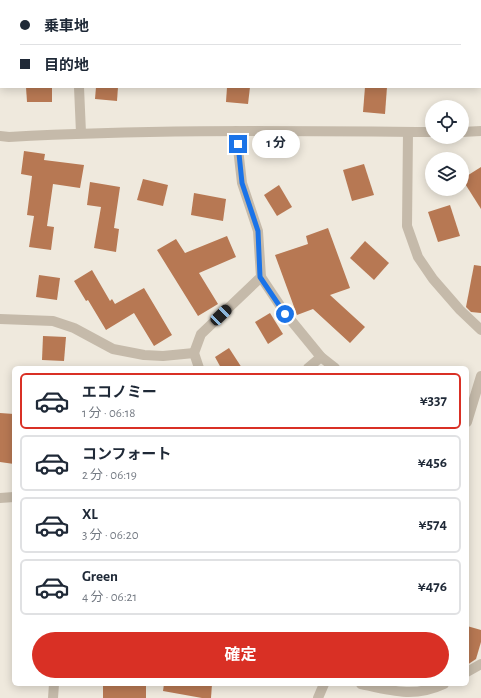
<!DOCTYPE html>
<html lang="ja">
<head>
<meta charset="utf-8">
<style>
	:root { --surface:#fff; --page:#f2f2f3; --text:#1f2937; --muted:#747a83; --line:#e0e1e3; --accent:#d93025 }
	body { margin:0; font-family:"Alegreya Sans","Noto Sans JP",sans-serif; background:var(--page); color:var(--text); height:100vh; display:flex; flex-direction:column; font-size:15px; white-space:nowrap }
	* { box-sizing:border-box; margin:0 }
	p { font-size:13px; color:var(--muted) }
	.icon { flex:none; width:22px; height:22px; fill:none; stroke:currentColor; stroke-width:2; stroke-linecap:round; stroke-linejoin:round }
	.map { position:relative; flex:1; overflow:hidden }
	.details { position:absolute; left:12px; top:366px; width:457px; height:320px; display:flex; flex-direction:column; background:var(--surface); border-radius:6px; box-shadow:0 2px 10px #0003 }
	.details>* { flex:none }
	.top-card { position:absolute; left:0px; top:0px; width:481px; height:88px; box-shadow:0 2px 10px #0003; display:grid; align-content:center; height:88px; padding:0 20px; background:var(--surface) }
	.controls { position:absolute; left:425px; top:100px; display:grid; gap:8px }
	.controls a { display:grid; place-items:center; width:44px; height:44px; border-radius:50%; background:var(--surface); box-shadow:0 2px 10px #0003; font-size:20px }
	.end { position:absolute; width:18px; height:18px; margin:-9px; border:5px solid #1a73e8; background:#fff; box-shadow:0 0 0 2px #fff }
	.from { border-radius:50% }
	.bubble { position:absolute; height:28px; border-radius:14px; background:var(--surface); box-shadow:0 2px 10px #0003; font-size:13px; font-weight:700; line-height:28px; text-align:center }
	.car { position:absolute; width:12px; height:24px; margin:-12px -6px; border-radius:5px; box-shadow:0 0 3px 1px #0007; background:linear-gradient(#222 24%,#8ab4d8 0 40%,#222 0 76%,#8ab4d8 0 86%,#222 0) }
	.top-card b { display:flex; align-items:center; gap:14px; height:38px; font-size:15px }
	.top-card b+b { border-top:1px solid var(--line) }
	.top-card i { width:10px; height:10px; background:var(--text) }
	ul { padding:7px 0 0; list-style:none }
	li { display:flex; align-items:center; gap:12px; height:56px; margin:0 8px 6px; padding:0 12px; border:2px solid var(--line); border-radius:6px }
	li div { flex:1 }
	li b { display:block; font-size:15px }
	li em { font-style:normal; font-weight:700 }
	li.on { border-color:var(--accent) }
	li>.icon { width:36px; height:36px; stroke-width:1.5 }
	.button { display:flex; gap:8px; margin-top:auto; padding:8px 20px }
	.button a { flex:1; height:46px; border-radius:24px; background:var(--accent); color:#fff; font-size:16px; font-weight:700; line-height:46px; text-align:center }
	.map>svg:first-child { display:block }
	.building { fill:#b77853 }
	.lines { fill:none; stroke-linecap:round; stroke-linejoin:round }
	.minor { stroke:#c5baaa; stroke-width:10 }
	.tertiary { stroke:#c5baaa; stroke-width:10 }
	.route { stroke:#1a73e8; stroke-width:5 }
</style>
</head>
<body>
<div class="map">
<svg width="481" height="698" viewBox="0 0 481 698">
	<rect width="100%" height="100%" fill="#efe9dd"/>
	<!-- building -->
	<g class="building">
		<path d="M26,87h26v15h-25z"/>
		<path d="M96,87h22l-1,14 -22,-2z"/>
		<path d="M227,87h23l-2,17 -22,-2z"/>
		<path d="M365,87h22l-2,27 -22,-2z"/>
		<path d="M24,151l21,3 -1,6 40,5 -4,23 -27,-4 -6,42 7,1 -3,23 -22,-3 5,-31 -7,-1 5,-39 -11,-2z"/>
		<path d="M364,164l10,31 -22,6 -9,-31z"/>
		<path d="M481,167v42l-19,-30z"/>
		<path d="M143,179l25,6 -5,21 -26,-6z"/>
		<path d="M90,182l30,5 -6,41 5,1 -3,23 -22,-4 7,-41 -14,-2z"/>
		<path d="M279,185l13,22 -15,9 -13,-21z"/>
		<path d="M194,193l32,6 -3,22 -32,-6z"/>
		<path d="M450,205l10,31 -22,6 -10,-30z"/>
		<path d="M328,228l22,60 -20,7 35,32 -15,16 -37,-34 -16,6 -22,-60 33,-11 -2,-8z"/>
		<path d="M227,236l9,21 -37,16 19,31 -20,12 -41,-66 19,-11 9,14z"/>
		<path d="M365,241l24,22 -15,17 -24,-22z"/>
		<path d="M474,265l7,1v47l-10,-1 -5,-5z"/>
		<path d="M92,270l18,31 2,-2 3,5 29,-16 28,47 -18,11 -20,-33 -28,17 -18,-30 -2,1 -12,-20z"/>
		<path d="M39,275l21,3 -3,22 -21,-3z"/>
		<path d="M270,313l13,21 -15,10 -13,-22z"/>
		<path d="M43,336l23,1 -2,24 -22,-1z"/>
		<path d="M229,348l13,20h-21l-6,-11z"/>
		<path d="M0,413l14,1v50l-14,-2z"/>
		<path d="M467,626l14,4v12l-5,17 -9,6z"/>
		<rect x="103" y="684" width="43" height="14"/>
		<path d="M164,684h48l-1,14h-9l-39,-7z"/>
	</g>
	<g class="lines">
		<!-- minor -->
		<g class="minor">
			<path d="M69,0l1,1"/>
			<path d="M336,0l3,1"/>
			<path d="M480,44h1"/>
			<path d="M79,87l2,46"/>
			<path d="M236,131l6,52 16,48 3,46 24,36 36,44 14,11"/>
			<path d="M408,132l-1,94 11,31 15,22 27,31 21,20"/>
			<path d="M0,319l53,2 21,7 39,21 31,6 19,1 31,-3 5,15"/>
			<path d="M194,353l7,-19 60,-57"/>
			<path d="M308,368l13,-11"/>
			<path d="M467,422l14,-46"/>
			<path d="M0,498l14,-1"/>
			<path d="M467,672l14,-8"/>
			<path d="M361,684c31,7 53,14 83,0"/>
			<path d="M53,698l1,-14"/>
			<path d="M318,698l6,-14"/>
		</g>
		<!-- tertiary -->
		<g class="tertiary">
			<path d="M462,132l19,-1"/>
			<path d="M0,136l9,1c141,-8 282,-6 423,-5"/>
		</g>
	</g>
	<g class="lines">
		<!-- route -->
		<path class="route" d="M238,144l4,39 16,48 2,46 25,37"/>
	</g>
</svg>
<div class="controls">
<a><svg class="icon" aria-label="locate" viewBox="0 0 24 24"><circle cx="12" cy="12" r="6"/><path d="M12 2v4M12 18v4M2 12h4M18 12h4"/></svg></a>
<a><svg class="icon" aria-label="layers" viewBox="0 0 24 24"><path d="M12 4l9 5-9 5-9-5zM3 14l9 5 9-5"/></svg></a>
</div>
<i class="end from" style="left:285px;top:314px"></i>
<i class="end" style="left:238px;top:144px"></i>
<div class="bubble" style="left:252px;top:130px;width:48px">1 分</div>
<i class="car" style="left:221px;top:315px;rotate:46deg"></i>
<div class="top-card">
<b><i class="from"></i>乗車地</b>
<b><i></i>目的地</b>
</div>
<section class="details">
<ul>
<li class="on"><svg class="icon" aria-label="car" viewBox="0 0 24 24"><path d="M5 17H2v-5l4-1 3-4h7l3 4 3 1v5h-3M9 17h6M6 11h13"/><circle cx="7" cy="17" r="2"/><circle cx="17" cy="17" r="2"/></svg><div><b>エコノミー</b><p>1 分 · 06:18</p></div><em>¥337</em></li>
<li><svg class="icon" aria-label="car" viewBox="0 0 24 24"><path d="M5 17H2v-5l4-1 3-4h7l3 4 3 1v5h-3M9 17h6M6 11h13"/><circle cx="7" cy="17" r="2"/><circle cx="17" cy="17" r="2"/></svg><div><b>コンフォート</b><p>2 分 · 06:19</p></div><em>¥456</em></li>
<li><svg class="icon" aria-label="car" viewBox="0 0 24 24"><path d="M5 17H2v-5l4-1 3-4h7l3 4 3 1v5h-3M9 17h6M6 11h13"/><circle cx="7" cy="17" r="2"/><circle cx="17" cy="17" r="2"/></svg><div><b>XL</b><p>3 分 · 06:20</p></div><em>¥574</em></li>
<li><svg class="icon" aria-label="car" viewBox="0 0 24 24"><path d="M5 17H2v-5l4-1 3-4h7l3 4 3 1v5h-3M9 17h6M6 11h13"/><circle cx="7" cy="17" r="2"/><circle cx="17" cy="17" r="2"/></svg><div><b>Green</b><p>4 分 · 06:21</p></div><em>¥476</em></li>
</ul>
<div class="button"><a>確定</a></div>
</section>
</div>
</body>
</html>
